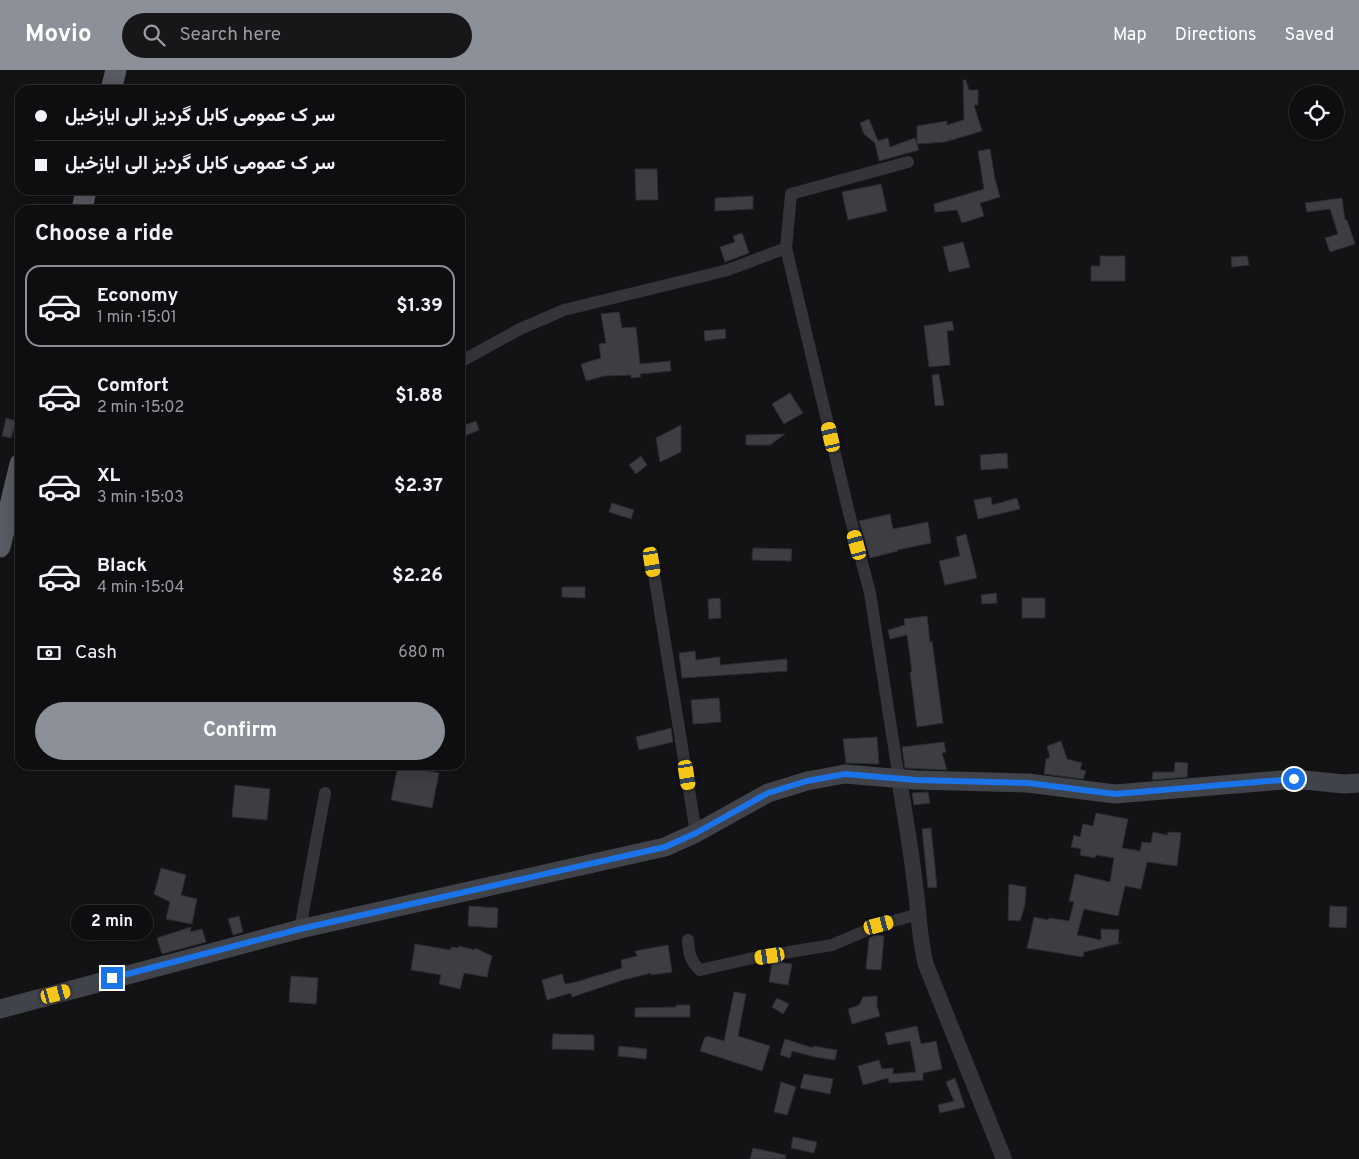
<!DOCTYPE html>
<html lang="en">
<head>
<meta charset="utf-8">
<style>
	:root { --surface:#0e0e10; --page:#171719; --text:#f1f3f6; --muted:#9b9c9f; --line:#2e2e30; --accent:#8c9099 }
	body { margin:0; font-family:Overpass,Vazirmatn,sans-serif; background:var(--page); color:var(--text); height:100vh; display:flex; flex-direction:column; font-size:19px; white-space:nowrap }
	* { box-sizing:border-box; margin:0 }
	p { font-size:16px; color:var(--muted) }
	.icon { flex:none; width:28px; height:28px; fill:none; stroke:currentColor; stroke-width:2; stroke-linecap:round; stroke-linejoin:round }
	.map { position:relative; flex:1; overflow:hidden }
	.drawer { position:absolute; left:15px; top:135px; width:450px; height:565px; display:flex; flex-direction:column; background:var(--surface); border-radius:15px; box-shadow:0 2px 12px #0003,0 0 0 1px var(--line) }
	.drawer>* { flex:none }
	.hud { position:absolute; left:15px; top:15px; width:450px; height:110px; border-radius:15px; box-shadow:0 2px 12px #0003,0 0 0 1px var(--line); display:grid; align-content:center; height:110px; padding:0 20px; background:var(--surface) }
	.tools { position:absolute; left:1289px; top:15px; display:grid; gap:10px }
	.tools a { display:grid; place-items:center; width:55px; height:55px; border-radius:50%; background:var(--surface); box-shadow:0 2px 12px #0003,0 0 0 1px var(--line); font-size:25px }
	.end { position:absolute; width:22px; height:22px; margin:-11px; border:6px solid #1a73e8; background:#fff; box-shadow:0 0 0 2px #fff }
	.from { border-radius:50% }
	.bubble { position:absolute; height:35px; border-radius:18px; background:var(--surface); box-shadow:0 2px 12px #0003,0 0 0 1px var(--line); font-size:16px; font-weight:700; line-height:35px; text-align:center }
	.car { position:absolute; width:15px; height:30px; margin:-15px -8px; border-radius:6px; box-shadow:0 0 4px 1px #0007; background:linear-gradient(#f5c518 24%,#345 0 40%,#f5c518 0 76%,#345 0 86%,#f5c518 0) }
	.hud b { display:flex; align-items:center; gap:18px; height:48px; font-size:19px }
	.hud b+b { border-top:1px solid var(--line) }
	.hud i { width:12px; height:12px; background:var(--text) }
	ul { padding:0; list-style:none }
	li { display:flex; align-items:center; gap:15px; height:82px; margin:0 10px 8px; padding:0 10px; border:2px solid transparent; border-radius:15px }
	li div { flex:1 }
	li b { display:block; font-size:19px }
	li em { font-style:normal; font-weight:700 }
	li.active { border-color:var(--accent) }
	li>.icon { width:45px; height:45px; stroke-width:1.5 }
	h2 { padding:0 20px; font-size:22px; line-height:60px }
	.pay { display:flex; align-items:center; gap:12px; height:55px; padding:0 20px; font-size:19px }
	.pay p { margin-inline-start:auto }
	.cta { display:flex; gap:10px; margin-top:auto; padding:10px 20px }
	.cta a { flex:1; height:58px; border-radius:30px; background:var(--accent); color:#fff; font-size:20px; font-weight:700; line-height:58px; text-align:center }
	header { display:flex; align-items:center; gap:30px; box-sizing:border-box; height:70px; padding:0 25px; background:var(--accent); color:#fff }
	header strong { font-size:24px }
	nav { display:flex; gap:28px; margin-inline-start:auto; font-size:18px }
	.search { width:350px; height:45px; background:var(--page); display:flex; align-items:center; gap:12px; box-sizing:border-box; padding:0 18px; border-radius:28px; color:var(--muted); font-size:19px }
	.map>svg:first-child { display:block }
	.building { fill:#3c3e42; stroke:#2d2d31 }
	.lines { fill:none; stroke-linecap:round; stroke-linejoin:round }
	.minor { stroke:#34343a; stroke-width:12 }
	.tertiary { stroke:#34343a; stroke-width:16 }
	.secondary { stroke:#41434a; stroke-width:19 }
	.trunk { stroke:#575a62; stroke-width:21 }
	.route { stroke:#1a73e8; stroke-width:6 }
</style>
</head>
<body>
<header>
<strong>Movio</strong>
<div class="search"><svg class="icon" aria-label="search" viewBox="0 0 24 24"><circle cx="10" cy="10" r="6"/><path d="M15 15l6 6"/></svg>Search here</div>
<nav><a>Map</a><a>Directions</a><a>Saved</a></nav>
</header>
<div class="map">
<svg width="1359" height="1089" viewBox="0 0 1359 1089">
	<rect width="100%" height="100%" fill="#131315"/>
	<!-- building -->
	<g class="building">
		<path d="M963,10h3l3,10h9v15h-4l8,26 -37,11 -28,2v-18l30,-5v4l17,-5z"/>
		<path d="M869,49l9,22 10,-3 2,9 25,-9 4,12 -40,11 -4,-18 -11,-9 -4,-11z"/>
		<path d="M990,79l5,30 5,18 -20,6 4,13 -22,7 -5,-13 -22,2 -1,-8 50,-15 -6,-38z"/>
		<path d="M635,99h22l1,31h-22z"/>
		<path d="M881,114l6,27 -39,9 -6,-28z"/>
		<path d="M753,126v13l-38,2v-13z"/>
		<path d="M1342,128l3,22h2l8,24 -25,8 -5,-14 13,-4 -8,-25 -23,3 -2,-9z"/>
		<path d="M742,163l7,20 -24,9 -5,-15 15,-5 -2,-6z"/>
		<path d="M963,172l7,25 -21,5 -6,-25z"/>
		<path d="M1100,186h25v25h-34v-15h9z"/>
		<path d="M1247,186l2,9 -17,2 -1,-10z"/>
		<path d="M619,242l3,16 14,-1 4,37 30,-3 1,10 -31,3 1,3 -10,1v-3l-27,1 -18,5 -5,-17 20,-6 -2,-14 7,-1 -5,-29z"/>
		<path d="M952,251l2,9 -7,1 3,34 -21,2 -5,-41z"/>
		<path d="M725,259l1,9 -21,3 -1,-10z"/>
		<path d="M939,304l5,31 -9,1 -3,-31z"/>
		<path d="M790,323l13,20 -19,11 -12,-20z"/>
		<path d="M6,348l10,3 -5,17 -9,-2z"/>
		<path d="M476,351l3,9 -19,8v-11z"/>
		<path d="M681,355v27l-21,10 -4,-24z"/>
		<path d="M785,364l-15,11h-24v-10z"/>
		<path d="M1007,383l1,15 -27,2 -1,-15z"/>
		<path d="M641,386l6,9 -11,9 -7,-9z"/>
		<path d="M991,427l1,8 25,-7 3,11 -42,10 -4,-19z"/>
		<path d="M612,433l22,7 -3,9 -22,-7z"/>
		<path d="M890,444l3,15 35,-7 3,21 -34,7 1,1 -28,7 -11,-37z"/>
		<path d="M966,464l11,44 -32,7 -6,-24 21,-5 -4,-19z"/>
		<path d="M753,478l39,1 -1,12 -39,-1z"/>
		<path d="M562,517h23v11l-23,-1z"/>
		<path d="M996,523l1,10 -15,1 -1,-9z"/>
		<path d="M720,528l1,20 -12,1 -1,-20z"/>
		<rect x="1022" y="528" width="23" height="20"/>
		<path d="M927,546l3,26 2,-1 11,82 -26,4 -7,-55h2l-5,-37 -17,4 -2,-9 17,-5 -1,-6z"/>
		<path d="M695,581l1,9 24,-3v8l67,-6v12l-105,7 -3,-25z"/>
		<path d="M719,628l2,24 -28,2 -2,-24z"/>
		<path d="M671,658l2,14 -34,8 -3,-13z"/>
		<path d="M877,667l2,27 -33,-1 -3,-24z"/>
		<path d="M1061,671l6,18 15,4 -2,6 6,2 -3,8 -39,-5 2,-15 4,-2 -3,-11z"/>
		<path d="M944,672l2,10 -4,1 5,17 -42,-2 -3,-21z"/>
		<path d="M1175,692l13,1 -1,14 -35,3 1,-8h21z"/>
		<path d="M398,695l41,8 -7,35 -41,-8z"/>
		<path d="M235,715l35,4 -3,31 -35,-3z"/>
		<path d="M928,722l2,11 -16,2 -2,-12z"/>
		<path d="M1096,743l32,6 -6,29 18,3 2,-9 9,1 2,-11 14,3 1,-3 13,1 -4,33 -30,-4 -6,27 -16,-3 -7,30 -34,-7 -7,26 24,5v-11l18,1 -1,13h3l-37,9 -1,5 -56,-9 7,-31 14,3 1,-2 20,3 5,-19 -5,-1 6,-27 35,8 4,-24 -18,-3 -1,3 -15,-3 1,-6 -10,-2 3,-12 6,2 3,-13 10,2z"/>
		<path d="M931,758l6,59 -9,1 -6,-59z"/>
		<path d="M161,798l25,7 -5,20 16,4 -5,25 -26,-5 4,-17 -16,-8z"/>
		<path d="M1009,814l17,3 -1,18 -5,16 -12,-1z"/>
		<path d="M469,836l29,2 -1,20 -29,-2z"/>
		<path d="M1330,836l17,1 -1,21 -17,-1z"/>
		<path d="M239,846l4,16 -10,3 -5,-16z"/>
		<path d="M191,857l-1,5 12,-3 4,13 -44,12 -5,-16z"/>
		<path d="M875,865l9,1 -3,34 -15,-1 3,-31z"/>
		<path d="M415,874l35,6 1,-3 8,1v-2l16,4v-2l17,8 -5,21 -23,-4 -4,16 -21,-5 2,-9 -30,-5z"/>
		<path d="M668,875l4,27 -21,3v-2l-28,7 -51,17 -1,-4 -24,7 -5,-20 20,-6 3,10 11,-2 46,-14 -1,-8 16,-4 -2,-5z"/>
		<path d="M778,892l14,2 -4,21 -19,-3 3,-19z"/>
		<path d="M291,906l27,2 -2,26 -27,-2z"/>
		<path d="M734,922l12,2 -8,42 32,10 -8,25 -62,-20 5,-14 1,1 1,-2 17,5z"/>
		<path d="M877,926v10l3,10 -28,8 -4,-15 11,-4 4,-8z"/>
		<path d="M777,928l12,6 -6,10 -11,-7z"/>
		<path d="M676,935h14v12h-55v-9l41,-1z"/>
		<path d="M917,956l4,18 15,-3 6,28 -19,4v7l-34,3 -1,-5 -25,7 -5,-19 21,-6 3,9 11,-1v6l23,-2 -6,-31 -22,4 -3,-12z"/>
		<path d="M553,964l41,1v15l-42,-1z"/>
		<path d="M785,969l28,9v-2l24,4 -2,10 -20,-3 -23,-6 -2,7 -10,-3z"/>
		<path d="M619,976l28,3 -1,10 -28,-3z"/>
		<path d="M804,1004l29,5 -3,15 -30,-6z"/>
		<path d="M955,1008l10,29 -25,6 -2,-8 16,-4 -8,-19z"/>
		<path d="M781,1012l15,5 -9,28 -13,-3z"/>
		<path d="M793,1067l24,5 -3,11 -23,-5z"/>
		<path d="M753,1078l33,7 -1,4h-35z"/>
	</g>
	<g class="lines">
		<!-- minor -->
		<g class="minor">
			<path d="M460,292l60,-33 44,-19 164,-40 58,-22"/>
			<path d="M652,492l44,271"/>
			<path d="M899,709l-29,-186 -21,-80 -63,-265 5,-54 117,-32"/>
			<path d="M300,859l25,-136"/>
			<path d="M688,870c1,13 2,21 12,30l53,-12 79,-13 47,-20 40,-11"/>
		</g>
		<!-- tertiary -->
		<path class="tertiary" d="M899,709c6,35 12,70 16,106 4,27 4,53 11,80l78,194"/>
		<!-- secondary -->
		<path class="secondary" d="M0,939l300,-80 365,-82 31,-14 72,-40 39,-12 38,-7 71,6 112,3 87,11 179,-15 50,5 15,-1"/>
		<!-- trunk -->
		<g class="trunk">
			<path d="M111,20l5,-20"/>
			<path d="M82,140l4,-20"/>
			<path d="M0,477l20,-83"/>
		</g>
	</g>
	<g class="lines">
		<!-- route -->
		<path class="route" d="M112,908l188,-49 365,-82 31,-14 72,-40 39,-12 38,-7 71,6 112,3 87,11 179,-15"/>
	</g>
</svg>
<div class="tools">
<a><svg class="icon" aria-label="locate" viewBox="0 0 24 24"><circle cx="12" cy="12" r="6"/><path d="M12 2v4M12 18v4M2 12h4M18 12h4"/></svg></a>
</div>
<i class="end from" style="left:1294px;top:709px"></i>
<i class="end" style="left:112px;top:908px"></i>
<div class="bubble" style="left:71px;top:835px;width:82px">2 min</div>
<i class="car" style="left:831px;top:367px;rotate:347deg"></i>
<i class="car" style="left:857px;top:475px;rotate:345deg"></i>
<i class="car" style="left:652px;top:492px;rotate:171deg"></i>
<i class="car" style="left:687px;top:705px;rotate:171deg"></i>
<i class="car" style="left:879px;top:855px;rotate:75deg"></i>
<i class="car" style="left:770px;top:886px;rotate:261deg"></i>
<i class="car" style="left:56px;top:924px;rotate:75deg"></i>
<div class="hud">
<b><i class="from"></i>سر ک عمومی کابل گردیز الی ایازخیل</b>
<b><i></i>سر ک عمومی کابل گردیز الی ایازخیل</b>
</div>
<section class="drawer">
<h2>Choose a ride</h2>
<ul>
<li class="active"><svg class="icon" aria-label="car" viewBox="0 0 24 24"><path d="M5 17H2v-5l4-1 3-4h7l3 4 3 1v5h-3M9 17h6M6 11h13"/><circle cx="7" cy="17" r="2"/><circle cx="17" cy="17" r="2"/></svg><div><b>Economy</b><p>1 min · 15:01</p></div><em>$1.39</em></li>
<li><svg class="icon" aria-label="car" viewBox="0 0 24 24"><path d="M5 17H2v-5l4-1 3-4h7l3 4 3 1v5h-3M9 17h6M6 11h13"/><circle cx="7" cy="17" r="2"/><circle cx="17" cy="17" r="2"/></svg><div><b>Comfort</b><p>2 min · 15:02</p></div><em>$1.88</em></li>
<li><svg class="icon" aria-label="car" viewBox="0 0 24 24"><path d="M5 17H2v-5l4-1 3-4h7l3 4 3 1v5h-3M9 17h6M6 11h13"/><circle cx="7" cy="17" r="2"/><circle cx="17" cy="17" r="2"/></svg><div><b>XL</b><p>3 min · 15:03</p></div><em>$2.37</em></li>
<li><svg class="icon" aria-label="car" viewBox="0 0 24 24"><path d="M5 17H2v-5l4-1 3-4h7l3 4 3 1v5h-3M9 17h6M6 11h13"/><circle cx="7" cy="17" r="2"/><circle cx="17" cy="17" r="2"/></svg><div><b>Black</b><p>4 min · 15:04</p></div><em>$2.26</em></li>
</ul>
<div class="pay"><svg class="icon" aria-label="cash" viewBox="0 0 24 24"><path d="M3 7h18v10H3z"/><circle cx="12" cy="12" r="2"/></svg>Cash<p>680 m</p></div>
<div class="cta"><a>Confirm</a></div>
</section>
</div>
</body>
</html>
